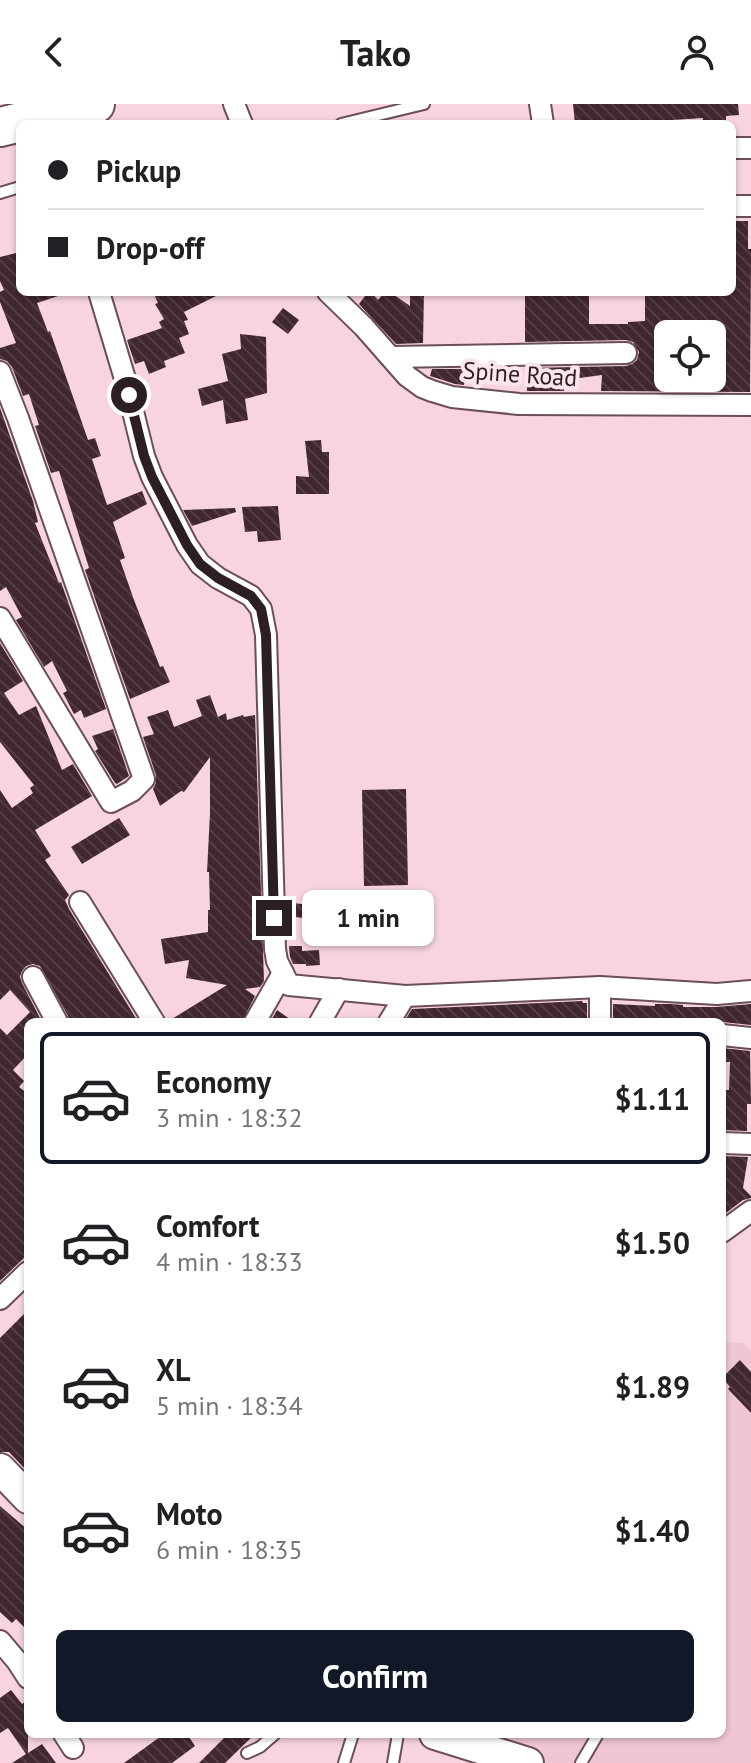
<!DOCTYPE html>
<html lang="en">
<head>
<meta charset="utf-8">
<style>
	:root { --surface:#fff; --page:#f2f2f2; --text:#202124; --muted:#757577; --line:#e0e0e0; --accent:#111827 }
	body { margin:0; font-family:"PT Sans",sans-serif; background:var(--page); color:var(--text); height:100vh; display:flex; flex-direction:column; font-size:30px; white-space:nowrap }
	* { box-sizing:border-box; margin:0 }
	p { font-size:26px; color:var(--muted) }
	.icon { flex:none; width:44px; height:44px; fill:none; stroke:currentColor; stroke-width:2; stroke-linecap:round; stroke-linejoin:round }
	.map { position:relative; flex:1; overflow:hidden }
	.sheet { position:absolute; left:24px; top:914px; width:702px; height:720px; display:flex; flex-direction:column; background:var(--surface); border-radius:12px; box-shadow:0 2px 6px #0004 }
	.sheet>* { flex:none }
	.hud { position:absolute; left:16px; top:16px; width:720px; height:176px; border-radius:12px; box-shadow:0 2px 6px #0004; display:grid; align-content:center; height:176px; padding:0 32px; background:var(--surface) }
	.controls { position:absolute; left:654px; top:216px; display:grid; gap:16px }
	.controls a { display:grid; place-items:center; width:72px; height:72px; border-radius:12px; background:var(--surface); box-shadow:0 2px 6px #0004; font-size:40px }
	.end { position:absolute; width:36px; height:36px; margin:-18px; border:10px solid #2c1f23; background:#fff; box-shadow:0 0 0 4px #fff }
	.from { border-radius:50% }
	.bubble { position:absolute; height:56px; border-radius:12px; background:var(--surface); box-shadow:0 2px 6px #0004; font-size:26px; font-weight:800; line-height:56px; text-align:center }
	.hud b { display:flex; align-items:center; gap:28px; height:76px; font-size:30px }
	.hud b+b { border-top:2px solid var(--line) }
	.hud i { width:20px; height:20px; background:var(--text) }
	ul { padding:14px 0 0; list-style:none }
	li { display:flex; align-items:center; gap:24px; height:132px; margin:0 16px 12px; padding:0 16px; border:4px solid transparent; border-radius:12px }
	li div { flex:1 }
	li b { display:block; font-size:30px }
	li em { font-style:normal; font-weight:800 }
	li.on { border-color:var(--accent) }
	li>.icon { width:72px; height:72px; stroke-width:1.5 }
	.primary-button { display:flex; gap:16px; margin-top:auto; padding:16px 32px }
	.primary-button a { flex:1; height:92px; border-radius:12px; background:var(--accent); color:#fff; font-size:32px; font-weight:800; line-height:92px; text-align:center }
	header { display:flex; justify-content:space-between; align-items:center; height:104px; padding:0 32px; background:var(--surface); font-size:36px; font-weight:800 }
	.map>svg:first-child { display:block }
	.built { fill:#f0c6d4 }
	.building { fill:url(#building-back-hatch); fill-rule:evenodd }
	.lines { fill:none; stroke-linecap:round; stroke-linejoin:round }
	.lane-casing { stroke:#6b4e59; stroke-width:14 }
	.street-casing { stroke:#6b4e59; stroke-width:24 }
	.secondary-casing { stroke:#6b4e59; stroke-width:34 }
	.highway-casing { stroke:#6b4e59; stroke-width:42 }
	.lane { stroke:#fff; stroke-width:10 }
	.street { stroke:#fff; stroke-width:20 }
	.secondary { stroke:#fff; stroke-width:30 }
	.highway { stroke:#fff; stroke-width:38 }
	.route { stroke:#2c1f23; stroke-width:10 }
	.labels { text-anchor:middle; dominant-baseline:central; stroke-width:8; stroke-linejoin:round; paint-order:stroke }
	.street-label { font-size:24px; fill:#2c1f23; stroke:#fbe5ed }
</style>
</head>
<body>
<header><svg class="icon" aria-label="back" viewBox="0 0 24 24"><path d="M15 5l-7 7 7 7"/></svg>Tako<svg class="icon" aria-label="person" viewBox="0 0 24 24"><circle cx="12" cy="8" r="4"/><path d="M4 21q1-7 8-7t8 7"/></svg></header>
<div class="map">
<svg width="751" height="1659" viewBox="0 0 751 1659">
	<defs>
		<pattern id="building-back-hatch" width="6" height="6" patternUnits="userSpaceOnUse" patternTransform="scale(2)"><rect width="6" height="6" fill="#412731"/><path d="M-1 5l2 2M0 0l6 6M5-1l2 2" fill="none" stroke="#543d46"/></pattern>
	</defs>
	<rect width="100%" height="100%" fill="#f7d4e0"/>
	<!-- built -->
	<path class="built" d="M722,1238l21,1 8,8v412h-232l-77,-29h280z"/>
	<!-- building -->
	<g class="building">
		<path d="M573,0h165l1,11 -13,1v8h-24l1,-6 -31,2 1,4h-98z"/>
		<path d="M732,117h16v28h3v11l-1,132 -149,-1 1,-16 -38,5v11h-37v-23l99,-2 6,-2 5,-4 2,-8 -6,-10 -7,-2 -101,2v-50h64v32h39v-2l17,-1v-29h87zM668,230h44v44h-44z"/>
		<path d="M20,148v40l43,1 1,1 -27,9 11,29 2,-1 38,109 7,-2 6,18 -9,3 15,46 35,-14 5,13 -34,18 12,36 -5,2 14,40 26,67 3,-1 7,16 -40,17 -45,-129 4,-2 -30,-97 -8,2 -16,-47 4,-1 -10,-31 -6,2 -11,-29 -5,-6 -7,-2v-11l16,-5 -16,-41v-10l4,-2 -4,-9v-24z"/>
		<path d="M153,188h71l-40,20 4,8 -4,1 5,13 -10,4 6,15 -21,8 2,6 -17,7 -5,-13 -9,3 -8,-24 35,-12 -3,-6 5,-3 -9,-15 3,-1z"/>
		<path d="M368,188h3l7,8 7,-8h5l20,14v-14h14l-1,51 -27,1 -37,-40z"/>
		<path d="M283,204l16,12 -11,14 -16,-12z"/>
		<path d="M240,230l26,3 1,56 -22,6 3,21 -22,4 -3,-24 -21,6 -4,-17 30,-8 -6,-27 19,-5z"/>
		<path d="M432,265h34l-2,16 -9,-1 -25,-8z"/>
		<path d="M0,304l33,93 5,21 -3,1 24,60 2,-1 45,127 -22,9 -3,-8 -7,4 -11,-21 4,-2 -15,-30 -8,6 -28,-47 6,-3 -16,-30 -6,4z"/>
		<path d="M321,336l1,12h7v42h-33v-18l13,1 -4,-36z"/>
		<path d="M278,402l3,34 -23,2 -1,-11 -12,1 -3,-25z"/>
		<path d="M235,404l1,4 -44,14 -9,-16z"/>
		<path d="M0,539l23,38 -19,12 15,22 17,-9 26,64 11,-6 19,32 -57,34 16,26 -6,4 24,35 -4,5 4,9 68,111 -3,2h-64l-2,-6 -28,-50 -7,-2 -7,2 -4,5 -2,6 2,6 20,39h-14v32l-15,16 11,11 -5,6 9,7v160l-28,27v-253l7,7 23,-23 -20,-22 -10,10v-210l12,18 21,-15 -3,-5 4,-3 -34,-43z"/>
		<path d="M210,591l8,22 8,-4 1,7 16,-5 1,2 11,-2 9,266 -4,6 -15,2 10,7 -13,26h-75l60,-37 -41,-7 3,-18 -24,4 -4,-25 47,-7v-22h2l-1,-38h-2l3,-59v-56l-26,35 -3,-1 -21,15 -7,-17 3,-6v-8l-13,-38 11,-3 -7,-17 21,-7 6,17 28,-11 -6,-16z"/>
		<path d="M113,625l16,47 -12,8 -2,-1 -20,-32 3,-2 -6,-13z"/>
		<path d="M406,685l2,96 -44,1 -2,-96z"/>
		<path d="M119,714l11,17 -48,29 -11,-17z"/>
		<path d="M294,799l14,2 -1,13 -15,-1z"/>
		<path d="M289,842h13v5l17,-1 1,15 -14,1v-2h-13l-3,-7z"/>
		<path d="M582,897l1,2h4v19h-183l8,-13z"/>
		<path d="M613,900l42,2v-2h16l12,1v2h33l35,-3v21l-29,-3h-109z"/>
		<path d="M277,906l17,12h-24z"/>
		<path d="M722,944l28,3 1,53h-4v27l-25,-1 1,-40h6l1,-28h-8z"/>
		<path d="M722,1052l26,1 -5,31 8,8v2l-8,2 -17,13 -4,-4z"/>
		<path d="M28,1206v162l-19,-20h-9v-114z"/>
		<path d="M740,1256l11,12v41l-23,-24 2,-2 -8,-9z"/>
		<path d="M0,1402l28,24v101l-12,-12 -4,4 -12,-11z"/>
		<path d="M11,1586l11,14 6,-4v53l14,-9 14,19h-44l14,-9 -18,-26 -8,5v-35z"/>
		<path d="M164,1630h23l8,12 -23,17h-48z"/>
		<path d="M228,1630h27l-30,29h-26z"/>
	</g>
	<g class="lines">
		<!-- lane casing -->
		<g class="lane-casing">
			<g id="lane">
				<path d="M341,20l83,-20"/>
				<path d="M0,89l20,-6"/>
				<path d="M247,1649l13,-6 15,-13"/>
				<path d="M344,1659l9,-29"/>
				<path d="M393,1659l5,-29"/>
				<path d="M581,1659l17,-29"/>
			</g>
		</g>
		<!-- street casing -->
		<g class="street-casing">
			<g id="street">
				<path d="M234,0l8,20"/>
				<path d="M540,0l3,20"/>
				<path d="M732,44h19"/>
				<path d="M732,102h19"/>
				<path d="M99,188l26,87 19,77 8,21 35,68 13,19 18,14 33,18 10,13 5,26 9,314 2,12 12,24 116,11 195,-9 117,7 34,-3"/>
				<path d="M328,188l36,35 43,49 15,11 10,4 20,6 67,7 232,1"/>
				<path d="M391,253l235,-4"/>
				<path d="M0,268l18,46 126,361 -12,12 -21,11 -111,-184"/>
				<path d="M80,798l74,120"/>
				<path d="M33,873l24,45"/>
				<path d="M600,883v35"/>
				<path d="M255,918l28,-49"/>
				<path d="M320,918l19,-33"/>
				<path d="M389,918l16,-26"/>
				<path d="M722,931l29,3"/>
				<path d="M722,1039l29,1"/>
				<path d="M722,1128l29,-21"/>
				<path d="M0,1195l28,-27"/>
				<path d="M0,1537l17,20 11,17"/>
				<path d="M64,1630l9,14"/>
			</g>
		</g>
		<!-- secondary casing -->
		<g class="secondary-casing">
			<g id="secondary">
				<path d="M0,1365l28,29"/>
				<path d="M435,1630l93,29"/>
			</g>
		</g>
		<!-- highway casing -->
		<g class="highway-casing">
			<path id="highway" d="M0,23l95,-23"/>
		</g>
		<!-- lane -->
		<use href="#lane" class="lane"/>
		<!-- street -->
		<use href="#street" class="street"/>
		<!-- secondary -->
		<use href="#secondary" class="secondary"/>
		<!-- highway -->
		<use href="#highway" class="highway"/>
	</g>
	<g class="lines">
		<!-- route -->
		<path class="route" d="M129,291l15,61 8,21 35,68 13,19 18,14 33,18 10,13 5,26 8,283"/>
	</g>
	<g class="labels">
		<!-- street labels -->
		<g class="street-label">
			<text transform="translate(520 270) rotate(4)">Spine Road</text>
		</g>
	</g>
</svg>
<div class="controls">
<a><svg class="icon" aria-label="locate" viewBox="0 0 24 24"><circle cx="12" cy="12" r="6"/><path d="M12 2v4M12 18v4M2 12h4M18 12h4"/></svg></a>
</div>
<i class="end from" style="left:129px;top:291px"></i>
<i class="end" style="left:274px;top:814px"></i>
<div class="bubble" style="left:302px;top:786px;width:132px">1 min</div>
<div class="hud">
<b><i class="from"></i>Pickup</b>
<b><i></i>Drop-off</b>
</div>
<section class="sheet">
<ul>
<li class="on"><svg class="icon" aria-label="car" viewBox="0 0 24 24"><path d="M5 17H2v-5l4-1 3-4h7l3 4 3 1v5h-3M9 17h6M6 11h13"/><circle cx="7" cy="17" r="2"/><circle cx="17" cy="17" r="2"/></svg><div><b>Economy</b><p>3 min · 18:32</p></div><em>$1.11</em></li>
<li><svg class="icon" aria-label="car" viewBox="0 0 24 24"><path d="M5 17H2v-5l4-1 3-4h7l3 4 3 1v5h-3M9 17h6M6 11h13"/><circle cx="7" cy="17" r="2"/><circle cx="17" cy="17" r="2"/></svg><div><b>Comfort</b><p>4 min · 18:33</p></div><em>$1.50</em></li>
<li><svg class="icon" aria-label="car" viewBox="0 0 24 24"><path d="M5 17H2v-5l4-1 3-4h7l3 4 3 1v5h-3M9 17h6M6 11h13"/><circle cx="7" cy="17" r="2"/><circle cx="17" cy="17" r="2"/></svg><div><b>XL</b><p>5 min · 18:34</p></div><em>$1.89</em></li>
<li><svg class="icon" aria-label="car" viewBox="0 0 24 24"><path d="M5 17H2v-5l4-1 3-4h7l3 4 3 1v5h-3M9 17h6M6 11h13"/><circle cx="7" cy="17" r="2"/><circle cx="17" cy="17" r="2"/></svg><div><b>Moto</b><p>6 min · 18:35</p></div><em>$1.40</em></li>
</ul>
<div class="primary-button"><a>Confirm</a></div>
</section>
</div>
</body>
</html>
